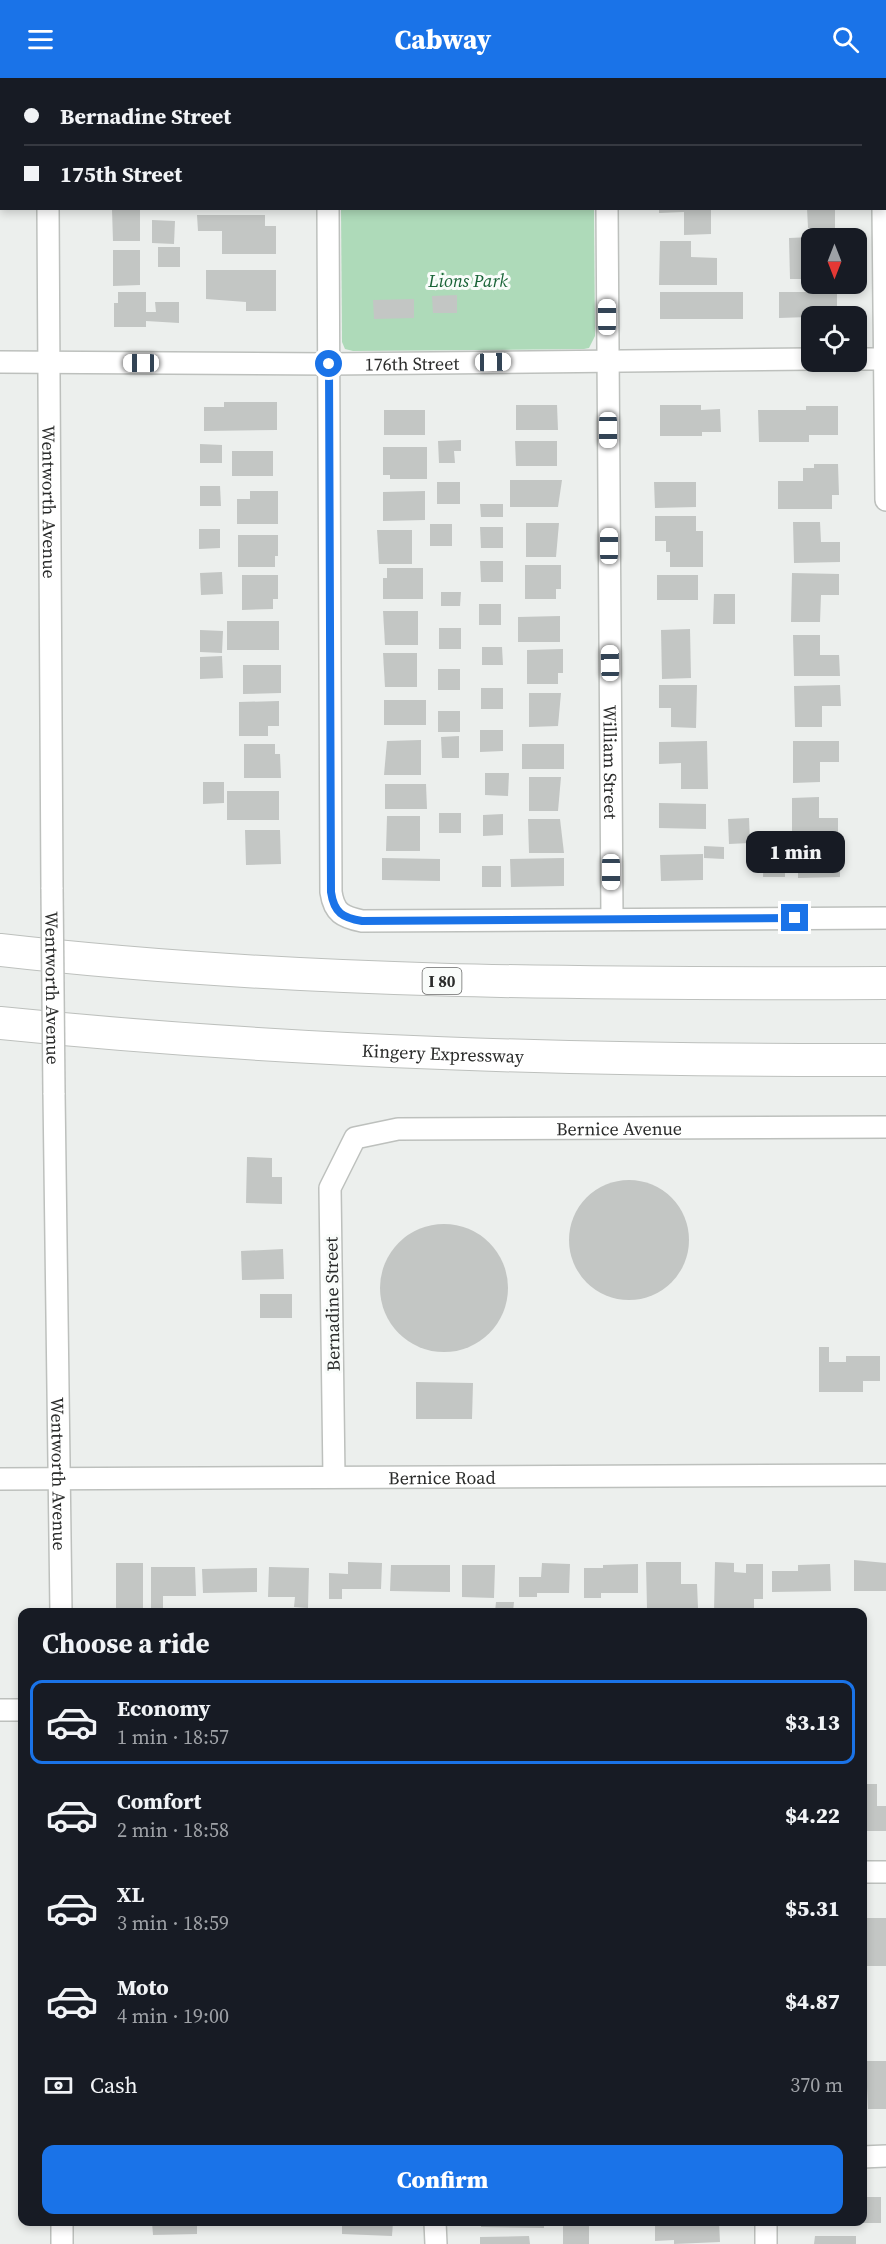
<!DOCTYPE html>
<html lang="en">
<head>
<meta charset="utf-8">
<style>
	:root { --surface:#171b24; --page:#20242c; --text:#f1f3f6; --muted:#9ea1a6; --line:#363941; --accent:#1a73e8 }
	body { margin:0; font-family:"Source Serif 4",serif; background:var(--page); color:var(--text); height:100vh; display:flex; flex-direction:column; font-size:22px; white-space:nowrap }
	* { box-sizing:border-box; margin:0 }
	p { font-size:20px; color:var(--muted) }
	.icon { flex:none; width:33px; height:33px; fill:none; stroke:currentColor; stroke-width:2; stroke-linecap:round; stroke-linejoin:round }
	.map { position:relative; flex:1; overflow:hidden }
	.drawer { position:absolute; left:18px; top:1530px; width:849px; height:618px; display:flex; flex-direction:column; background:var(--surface); border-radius:12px; box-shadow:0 3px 9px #0003 }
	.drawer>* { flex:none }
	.top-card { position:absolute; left:0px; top:0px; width:886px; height:132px; box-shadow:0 3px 9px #0003; display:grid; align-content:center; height:132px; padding:0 24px; background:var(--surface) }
	.needle { width:39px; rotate:180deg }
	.buttons { position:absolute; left:801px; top:150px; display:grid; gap:12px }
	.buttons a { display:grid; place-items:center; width:66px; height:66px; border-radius:12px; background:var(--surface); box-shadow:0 3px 9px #0003; font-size:30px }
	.end { position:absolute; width:27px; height:27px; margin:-14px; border:8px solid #1a73e8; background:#fff; box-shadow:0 0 0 3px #fff }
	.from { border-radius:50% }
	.bubble { position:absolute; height:42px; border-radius:12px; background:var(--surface); box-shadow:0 3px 9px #0003; font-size:20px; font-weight:800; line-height:42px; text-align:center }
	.car { position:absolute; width:18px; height:36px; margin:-18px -9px; border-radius:8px; box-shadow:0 0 4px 2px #0007; background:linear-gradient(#fff 24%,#345 0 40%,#fff 0 76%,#345 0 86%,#fff 0) }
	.top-card b { display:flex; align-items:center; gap:21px; height:57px; font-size:22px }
	.top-card b+b { border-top:2px solid var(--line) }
	.top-card i { width:15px; height:15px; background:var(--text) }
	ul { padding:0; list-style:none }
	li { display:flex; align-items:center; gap:18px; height:84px; margin:0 12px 9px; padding:0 12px; border:3px solid transparent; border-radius:12px }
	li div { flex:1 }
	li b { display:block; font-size:22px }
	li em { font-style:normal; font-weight:800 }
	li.selected { border-color:var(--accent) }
	li>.icon { width:54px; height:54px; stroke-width:1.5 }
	h2 { padding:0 24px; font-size:27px; line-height:72px }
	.pay { display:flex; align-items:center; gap:15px; height:66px; padding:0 24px; font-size:22px }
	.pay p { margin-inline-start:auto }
	.button { display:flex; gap:12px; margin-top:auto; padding:12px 24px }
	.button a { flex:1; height:69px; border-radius:12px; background:var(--accent); color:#fff; font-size:24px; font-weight:800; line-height:69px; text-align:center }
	header { display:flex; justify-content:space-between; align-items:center; height:78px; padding:0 24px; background:var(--accent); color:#fff; font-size:27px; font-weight:800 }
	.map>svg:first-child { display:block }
	.green { fill:#aedab9 }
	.building { fill:#c3c6c4 }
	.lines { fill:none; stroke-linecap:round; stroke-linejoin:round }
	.minor-casing { stroke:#bdc0bd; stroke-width:24 }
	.highway-casing { stroke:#bdc0bd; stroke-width:34 }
	.minor { stroke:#fff; stroke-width:21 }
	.highway { stroke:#fff; stroke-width:32 }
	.minor-bridge-casing { stroke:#bdc0bd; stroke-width:24; stroke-linecap:butt }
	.minor-bridge { stroke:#fff; stroke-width:21 }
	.route { stroke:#1a73e8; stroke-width:8 }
	.labels { text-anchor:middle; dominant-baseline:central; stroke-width:6; stroke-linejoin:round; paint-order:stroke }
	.shield { fill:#f9fcfa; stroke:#696a69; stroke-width:1.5 }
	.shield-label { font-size:16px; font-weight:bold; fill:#2b2c2b }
	.park-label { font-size:18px; font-style:italic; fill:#196337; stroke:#f9fcfa }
	.street-label { font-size:18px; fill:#2b2c2b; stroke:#f9fcfa }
</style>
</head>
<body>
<header><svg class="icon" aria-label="menu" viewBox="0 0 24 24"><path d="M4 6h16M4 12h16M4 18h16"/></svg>Cabway<svg class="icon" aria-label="search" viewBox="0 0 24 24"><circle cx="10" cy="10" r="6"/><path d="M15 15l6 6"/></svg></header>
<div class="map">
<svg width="886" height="2166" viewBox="0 0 886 2166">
	<rect width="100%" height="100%" fill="#ecefed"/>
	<!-- green -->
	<g class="green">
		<path d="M341,0h253v1l-253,1z"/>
		<path d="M341,131h253l1,127 -6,12 -5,1 -231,2 -8,-2 -3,-7z"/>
	</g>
	<!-- building -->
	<g class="building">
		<path d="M659,130h52v26l-27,1v-23l-25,1z"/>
		<path d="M807,130h28v20h-27z"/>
		<path d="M112,132h28v31h-27z"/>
		<path d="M197,137h68v11h11v28h-54v-23h-24z"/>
		<path d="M152,142l23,1 -1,23 -22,-1z"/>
		<path d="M812,159v42h-22l-1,-41z"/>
		<path d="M660,163h31v16l26,1v27h-58z"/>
		<rect x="158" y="169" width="22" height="20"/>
		<path d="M113,172h27v35l-27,1z"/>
		<path d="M206,192h70v41h-30v-9l-40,-3z"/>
		<path d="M118,214h28v20h10l-1,-10h24v21l-33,-2v6h-32v-24h4z"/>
		<rect x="660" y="214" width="83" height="27"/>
		<path d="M779,214h58v24l-58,2z"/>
		<path d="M457,217v18h-24l-1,-17z"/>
		<path d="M414,221v19l-40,1 -1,-19z"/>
		<path d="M224,324h53v28l-73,1v-24h20z"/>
		<path d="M516,327h41l1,25h-42z"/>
		<path d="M660,327h41v5l19,-1 1,23h-19v4h-42z"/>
		<path d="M806,328h32v29h-29v7h-50l-1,-32h48z"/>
		<rect x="384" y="332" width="41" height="25"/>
		<path d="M461,362v11h-7l1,12h-16l-1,-22z"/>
		<path d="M515,363h42v25h-41z"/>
		<path d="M200,366l22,1v18h-22z"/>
		<path d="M383,369h44v32h-37v-4h-7z"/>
		<rect x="232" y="373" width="41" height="25"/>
		<path d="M814,386h24l1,31h-7v14h-54v-28h25v-13h11z"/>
		<path d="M510,402h52l-4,27h-48z"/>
		<rect x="437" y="404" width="23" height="22"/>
		<path d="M654,404h42v25l-41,1z"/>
		<path d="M200,408h20l1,20h-21z"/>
		<path d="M250,413h28v33h-41v-25h13z"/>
		<path d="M425,413v29l-42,1v-29z"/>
		<path d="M480,426h23v13h-22z"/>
		<path d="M655,438h41v15h7v36h-33v-15h-4v-11h-11z"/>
		<path d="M793,444h27l1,20h19v20l-46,1z"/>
		<path d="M526,445h33l-3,34h-30z"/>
		<rect x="430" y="446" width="22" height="22"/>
		<path d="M480,449h23v21h-22z"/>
		<path d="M199,451h21v19l-21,1z"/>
		<path d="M377,452h35v34h-33z"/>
		<path d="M238,457h40v21h-3v11h-37z"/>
		<path d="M480,483h23v21h-22z"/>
		<path d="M525,487h36v24h-5v10h-31z"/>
		<path d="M387,490h36v31h-40v-21h4z"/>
		<path d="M222,494l1,22 -22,1 -1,-22z"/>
		<path d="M792,495l47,1v21h-18l-1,27h-29z"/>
		<path d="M242,497h36v24h-5v10l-31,1z"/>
		<rect x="657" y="497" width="41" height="25"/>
		<path d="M441,514h20l-1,14h-19z"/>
		<path d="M714,516h21v30h-22z"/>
		<rect x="479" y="526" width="22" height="21"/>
		<path d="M383,533h35v34h-33z"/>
		<path d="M560,538v26h-42v-25z"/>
		<rect x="227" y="543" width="52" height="29"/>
		<rect x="439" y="550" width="22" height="21"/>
		<path d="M690,551l1,49 -29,1 -1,-49z"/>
		<path d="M200,552l23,1 -1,22 -22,-1z"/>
		<path d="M793,557h27v20h19l1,21h-46z"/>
		<path d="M482,569h20l1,18h-21z"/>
		<path d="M563,571v24h-5v11h-31v-34z"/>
		<path d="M383,575h34v34h-32z"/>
		<path d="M222,578l1,22 -23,1v-22z"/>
		<path d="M243,587h38v28l-38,1z"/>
		<rect x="438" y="591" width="22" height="21"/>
		<path d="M659,607h38l-1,43 -25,-1v-19h-12z"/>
		<path d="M840,607l1,21h-19v21h-27l-1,-41z"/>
		<rect x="481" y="610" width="22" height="21"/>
		<path d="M529,615h32l-3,33 -29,1z"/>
		<rect x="384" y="622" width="42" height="25"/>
		<path d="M279,623v25h-11v10h-29v-34z"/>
		<rect x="438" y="633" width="22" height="21"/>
		<path d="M480,652h23v21l-23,1z"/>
		<path d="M459,658v22h-17l-1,-21z"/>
		<path d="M421,662v35h-37l3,-34z"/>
		<path d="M707,663l1,48h-27v-26l-22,1v-22z"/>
		<path d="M793,663h46v21h-19v20l-27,1z"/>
		<path d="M244,666h31v10h5l1,24h-37z"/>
		<rect x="522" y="666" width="42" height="25"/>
		<path d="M485,695h24l-1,23 -23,-1z"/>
		<path d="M529,699h32l-3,34h-29z"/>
		<path d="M203,704h21v21l-21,1z"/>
		<path d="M385,706h41l1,25h-42z"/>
		<rect x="227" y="713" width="52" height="29"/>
		<path d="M819,719v21h19v21h-46v-41z"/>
		<path d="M659,725l47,1v25l-47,-1z"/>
		<rect x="439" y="735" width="22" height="20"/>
		<path d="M503,736v21l-20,1v-21z"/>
		<path d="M387,738h33v35h-34z"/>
		<path d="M749,740l1,25 -21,1 -1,-25z"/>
		<path d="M528,741h32l4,34h-35z"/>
		<path d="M245,752h35l1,34 -35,1z"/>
		<path d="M704,768l20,1v12l-20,-1z"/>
		<path d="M840,773v26l-42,1v-26z"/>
		<path d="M703,776v26l-42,1 -1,-26z"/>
		<path d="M764,777h21v22h-22z"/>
		<path d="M382,780l58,1v22l-58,-1z"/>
		<path d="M564,780v28l-53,1 -1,-28z"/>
		<rect x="482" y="788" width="19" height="21"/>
		<path d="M247,1079l25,1v19h10v27l-36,-1z"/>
		<circle cx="629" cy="1162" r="60"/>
		<circle cx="444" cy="1210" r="64"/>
		<path d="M283,1171l1,30 -42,1 -1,-29z"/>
		<rect x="260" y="1216" width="32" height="24"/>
		<path d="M819,1269h10v15h17v-6h34v25h-17v11h-44z"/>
		<path d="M416,1304l57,1 -1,36h-56z"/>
		<path d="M854,1482l32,3v28h-32z"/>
		<path d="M348,1484l34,1 -1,26h-39v10h-13v-26l19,1z"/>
		<path d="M646,1484h35v22h16l1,24 -51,1z"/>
		<path d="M715,1484l19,1v9l12,1v-9h17v35h-9v13h-40z"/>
		<rect x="116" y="1485" width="27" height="49"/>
		<path d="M542,1485l28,1 -1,29h-32v4h-18v-20h22z"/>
		<path d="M638,1486v29h-37v5h-17v-30h19v-3z"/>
		<path d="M830,1486l1,27 -59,1v-21h26v-6z"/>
		<path d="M391,1487h59v27l-60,-1z"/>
		<path d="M462,1487h33l-1,33 -32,-1z"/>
		<path d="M151,1489h44l1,29h-33v15h-12z"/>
		<path d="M269,1489l40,1 -1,40 -14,-1 1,-10h-27z"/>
		<path d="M257,1490v24l-54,1 -1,-24z"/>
		<path d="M496,1524h18l-1,10h-18z"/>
		<path d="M862,1706h15v22h9v25h-24z"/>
		<path d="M862,1840h24v48h-20z"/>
		<path d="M862,1983h24v48h-18l-1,-22h-5z"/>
		<rect x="862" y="2119" width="19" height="26"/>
		<path d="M152,2144h45v12l-44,1z"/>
		<path d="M342,2144h51l-1,14 -50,-2z"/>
		<path d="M481,2144h63v6l-63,-1z"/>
		<rect x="563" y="2144" width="26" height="22"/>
		<path d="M655,2144h64l1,20 -46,2v-4l-19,1z"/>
		<path d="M529,2158l1,8h-50v-7z"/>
		<path d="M815,2158h41v8h-42z"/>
	</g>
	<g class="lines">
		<!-- minor casing -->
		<g class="minor-casing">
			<g id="minor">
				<path d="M47,0v2"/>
				<path d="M327,0v2"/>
				<path d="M606,0v2"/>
				<path d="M882,0v2"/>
				<path d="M0,43h2"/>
				<path id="s1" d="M48,130l4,681"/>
				<path d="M328,130l3,684c3,21 12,25 31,29l524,-3"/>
				<path id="s2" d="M607,130l5,710"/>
				<path d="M883,130l3,292"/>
				<path d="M856,281h29"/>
				<path id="s3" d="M0,284l329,2 483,-5"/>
				<path id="s4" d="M54,1015l7,519"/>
				<path id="s5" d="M334,1399l-4,-289 25,-50 43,-9 488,-2"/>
				<path id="s6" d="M0,1401l886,-4"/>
				<path d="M0,1632h22"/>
				<path d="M862,1794h24"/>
				<path d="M862,2079l24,-1"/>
				<path d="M62,2144v22"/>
				<path d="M435,2144l1,22"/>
				<path d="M766,2144v22"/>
			</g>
		</g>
		<!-- highway casing -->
		<g class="highway-casing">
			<g id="highway">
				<path d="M0,872c295,34 590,34 886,33"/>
				<path id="s7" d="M0,945c295,30 590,38 886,37"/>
			</g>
		</g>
		<!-- minor -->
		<use href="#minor" class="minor"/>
		<!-- highway -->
		<use href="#highway" class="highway"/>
		<!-- minor-bridge casing -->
		<g class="minor-bridge-casing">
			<g id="minor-bridge">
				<path id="s8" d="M52,811l2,204"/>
			</g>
		</g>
		<!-- minor-bridge -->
		<use href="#minor-bridge" class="minor-bridge"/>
	</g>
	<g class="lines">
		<!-- route -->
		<path class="route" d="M329,286l2,528c3,21 12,26 31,29l433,-3"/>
	</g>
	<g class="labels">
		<!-- shield labels -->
		<rect class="shield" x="422.5" y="890" width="39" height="26" rx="4.5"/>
		<g class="shield-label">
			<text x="442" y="903">I 80</text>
		</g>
		<!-- park labels -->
		<g class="park-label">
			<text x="468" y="202">Lions Park</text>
		</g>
		<!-- street labels -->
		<g class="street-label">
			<text stroke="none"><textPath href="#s3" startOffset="412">176th Street</textPath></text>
			<text stroke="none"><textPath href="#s1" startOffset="294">Wentworth Avenue</textPath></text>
			<text stroke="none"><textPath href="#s2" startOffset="554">William Street</textPath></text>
			<text stroke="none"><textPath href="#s8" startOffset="99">Wentworth Avenue</textPath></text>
			<text stroke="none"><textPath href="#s7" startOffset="444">Kingery Expressway</textPath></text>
			<text stroke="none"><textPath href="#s5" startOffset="610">Bernice Avenue</textPath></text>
			<text transform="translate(332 1226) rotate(-91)">Bernadine Street</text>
			<text stroke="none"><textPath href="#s4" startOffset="381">Wentworth Avenue</textPath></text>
			<text stroke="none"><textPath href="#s6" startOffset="442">Bernice Road</textPath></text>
		</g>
	</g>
</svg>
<div class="buttons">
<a><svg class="needle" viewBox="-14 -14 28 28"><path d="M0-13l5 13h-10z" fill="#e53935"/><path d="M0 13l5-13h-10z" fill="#9ea1a6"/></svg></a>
<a><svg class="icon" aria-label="locate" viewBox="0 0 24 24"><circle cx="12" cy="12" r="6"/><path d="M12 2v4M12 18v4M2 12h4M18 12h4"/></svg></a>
</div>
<i class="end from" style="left:329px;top:286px"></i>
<i class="end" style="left:795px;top:840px"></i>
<div class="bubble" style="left:746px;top:753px;width:99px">1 min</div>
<i class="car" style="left:607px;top:239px;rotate:0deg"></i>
<i class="car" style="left:493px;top:284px;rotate:89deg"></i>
<i class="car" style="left:141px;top:285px;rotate:270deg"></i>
<i class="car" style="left:608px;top:352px;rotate:180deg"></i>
<i class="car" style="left:609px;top:468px;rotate:0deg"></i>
<i class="car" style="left:610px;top:585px;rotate:359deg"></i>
<i class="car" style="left:611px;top:794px;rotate:180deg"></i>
<div class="top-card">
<b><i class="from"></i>Bernadine Street</b>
<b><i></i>175th Street</b>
</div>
<section class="drawer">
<h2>Choose a ride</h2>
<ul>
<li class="selected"><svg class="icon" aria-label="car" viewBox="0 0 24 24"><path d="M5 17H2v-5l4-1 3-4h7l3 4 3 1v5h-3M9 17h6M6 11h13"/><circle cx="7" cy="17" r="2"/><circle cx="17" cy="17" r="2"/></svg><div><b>Economy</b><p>1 min · 18:57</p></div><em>$3.13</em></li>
<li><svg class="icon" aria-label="car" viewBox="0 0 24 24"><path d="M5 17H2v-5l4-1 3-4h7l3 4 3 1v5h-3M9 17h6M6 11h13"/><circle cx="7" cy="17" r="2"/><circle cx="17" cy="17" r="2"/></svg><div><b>Comfort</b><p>2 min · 18:58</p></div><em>$4.22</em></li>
<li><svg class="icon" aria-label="car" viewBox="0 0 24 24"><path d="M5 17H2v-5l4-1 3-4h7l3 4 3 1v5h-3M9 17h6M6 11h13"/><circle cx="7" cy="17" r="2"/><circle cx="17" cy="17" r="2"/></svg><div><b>XL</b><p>3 min · 18:59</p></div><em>$5.31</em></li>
<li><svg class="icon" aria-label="car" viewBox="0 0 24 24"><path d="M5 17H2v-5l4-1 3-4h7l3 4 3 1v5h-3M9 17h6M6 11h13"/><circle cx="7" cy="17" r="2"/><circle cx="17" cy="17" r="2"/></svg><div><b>Moto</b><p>4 min · 19:00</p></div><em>$4.87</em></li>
</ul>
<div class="pay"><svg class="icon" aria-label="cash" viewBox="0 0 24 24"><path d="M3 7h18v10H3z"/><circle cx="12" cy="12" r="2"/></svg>Cash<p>370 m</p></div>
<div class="button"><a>Confirm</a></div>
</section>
</div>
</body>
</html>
